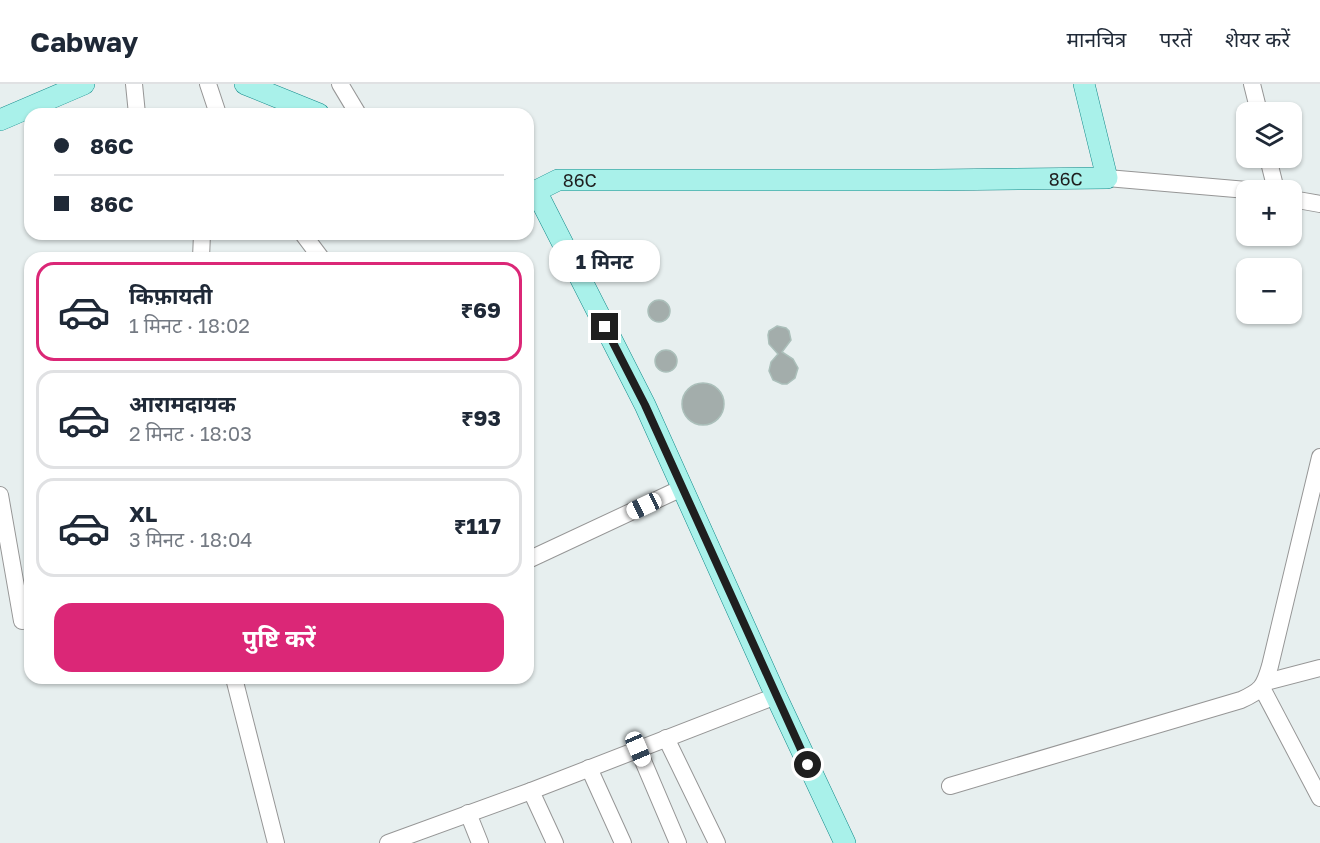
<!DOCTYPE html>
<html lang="hi">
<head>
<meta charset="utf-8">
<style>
	:root { --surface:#fff; --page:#f2f2f3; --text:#1f2937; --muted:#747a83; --line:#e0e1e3; --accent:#db2777 }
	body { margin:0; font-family:"Golos Text","Noto Sans Devanagari",sans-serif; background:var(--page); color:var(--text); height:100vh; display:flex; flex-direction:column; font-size:22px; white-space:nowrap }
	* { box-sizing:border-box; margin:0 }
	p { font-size:20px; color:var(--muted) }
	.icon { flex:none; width:33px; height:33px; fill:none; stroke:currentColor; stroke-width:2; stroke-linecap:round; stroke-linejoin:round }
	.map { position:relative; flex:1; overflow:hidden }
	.drawer { position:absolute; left:24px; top:168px; width:510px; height:432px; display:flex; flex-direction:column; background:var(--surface); border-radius:18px; box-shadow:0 2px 4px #0004 }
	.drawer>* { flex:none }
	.top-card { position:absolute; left:24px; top:24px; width:510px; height:132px; border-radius:18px; box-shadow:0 2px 4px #0004; display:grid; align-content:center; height:132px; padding:0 30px; background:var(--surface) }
	.tools { position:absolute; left:1236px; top:18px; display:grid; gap:12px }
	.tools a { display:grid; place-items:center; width:66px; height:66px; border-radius:12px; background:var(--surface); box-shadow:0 2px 4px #0004; font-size:30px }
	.end { position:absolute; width:27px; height:27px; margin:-14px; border:8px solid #1f1f1f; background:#fff; box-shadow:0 0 0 3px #fff }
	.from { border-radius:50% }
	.bubble { position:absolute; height:42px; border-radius:18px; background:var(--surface); box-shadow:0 2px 4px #0004; font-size:20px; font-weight:700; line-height:42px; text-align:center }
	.car { position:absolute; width:18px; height:36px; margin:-18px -9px; border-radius:8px; box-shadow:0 0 4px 2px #0007; background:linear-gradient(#fff 24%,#345 0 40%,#fff 0 76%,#345 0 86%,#fff 0) }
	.top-card b { display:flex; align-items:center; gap:21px; height:57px; font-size:22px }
	.top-card b+b { border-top:2px solid var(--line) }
	.top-card i { width:15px; height:15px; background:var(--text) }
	ul { padding:10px 0 0; list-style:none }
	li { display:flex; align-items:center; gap:18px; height:99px; margin:0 12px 9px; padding:0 18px; border:3px solid var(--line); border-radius:18px }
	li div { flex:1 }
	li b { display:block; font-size:22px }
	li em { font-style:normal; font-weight:700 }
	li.selected { border-color:var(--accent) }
	li>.icon { width:54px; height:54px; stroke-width:1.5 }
	.cta { display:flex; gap:12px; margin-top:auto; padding:12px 30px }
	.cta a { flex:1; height:69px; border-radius:18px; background:var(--accent); color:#fff; font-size:24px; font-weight:700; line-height:69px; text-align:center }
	header { display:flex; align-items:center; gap:36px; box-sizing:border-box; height:84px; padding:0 30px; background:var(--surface); border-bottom:2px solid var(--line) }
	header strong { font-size:28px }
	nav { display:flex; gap:33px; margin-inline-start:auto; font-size:21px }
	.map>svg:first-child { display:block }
	.building { fill:#a3adab; stroke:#abbfba; stroke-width:1.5 }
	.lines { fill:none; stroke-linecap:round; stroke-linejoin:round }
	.minor-casing { stroke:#969696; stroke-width:18 }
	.major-casing { stroke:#118989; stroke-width:22 }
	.minor { stroke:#fff; stroke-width:16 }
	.major { stroke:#a9f1ea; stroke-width:21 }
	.route { stroke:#1f1f1f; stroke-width:8 }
	.labels { text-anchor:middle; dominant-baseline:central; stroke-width:6; stroke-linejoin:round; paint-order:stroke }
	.street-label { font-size:18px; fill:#1f1f1f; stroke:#fff }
</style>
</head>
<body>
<header>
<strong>Cabway</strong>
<nav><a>मानचित्र</a><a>परतें</a><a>शेयर करें</a></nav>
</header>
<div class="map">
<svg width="1320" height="759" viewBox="0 0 1320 759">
	<rect width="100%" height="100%" fill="#e7efef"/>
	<!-- building -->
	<g class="building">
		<circle cx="659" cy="227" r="11"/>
		<path d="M777,242l9,2 3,3 2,9 -9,12 11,7 5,9 -3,10 -8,6h-5l-9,-4 -4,-9 2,-9 7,-8 -9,-10 -1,-9 1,-4z"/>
		<circle cx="666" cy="277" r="11"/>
		<circle cx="703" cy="320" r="21"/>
	</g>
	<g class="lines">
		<!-- minor casing -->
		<g class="minor-casing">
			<g id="minor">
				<path d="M134,0l3,30"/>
				<path d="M208,0l10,30"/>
				<path d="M340,0l18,30"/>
				<path d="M1252,0l7,28"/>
				<path d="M1268,74l8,32"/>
				<path d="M1107,94l140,12"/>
				<path d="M1292,115l28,5"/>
				<path d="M303,150l18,24"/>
				<path d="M201,174l1,-24"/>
				<path d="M0,411l22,126"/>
				<path d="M528,476l154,-72"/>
				<path d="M234,594l42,165"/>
				<path d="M1266,598l54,-14"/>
				<path d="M1262,604l58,110"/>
				<path d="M666,654l51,105"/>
				<path d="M638,665l40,94"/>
				<path d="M589,684l34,75"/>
				<path d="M950,702l291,-86c20,-9 23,-13 29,-34l50,-209"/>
				<path d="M531,707l24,52"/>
				<path d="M468,729l12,30"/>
				<path d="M388,759l143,-52 245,-95"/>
			</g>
		</g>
		<!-- major casing -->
		<g class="major-casing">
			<g id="major">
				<path d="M245,0l74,30"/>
				<path d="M0,36l84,-36"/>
				<path id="s1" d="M845,759l-69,-147 -131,-291 -109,-214 22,-11h375l174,-2 -23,-94"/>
			</g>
		</g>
		<!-- minor -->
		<use href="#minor" class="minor"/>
		<!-- major -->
		<use href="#major" class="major"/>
	</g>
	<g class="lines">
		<!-- route -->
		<path class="route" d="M605,243l40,78 163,360"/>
	</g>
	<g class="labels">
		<!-- street labels -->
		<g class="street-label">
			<text stroke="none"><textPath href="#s1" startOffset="1254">86C</textPath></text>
			<text stroke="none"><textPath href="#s1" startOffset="768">86C</textPath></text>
		</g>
	</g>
</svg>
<div class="tools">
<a><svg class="icon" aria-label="layers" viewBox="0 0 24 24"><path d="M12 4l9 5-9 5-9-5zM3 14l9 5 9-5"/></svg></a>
<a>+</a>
<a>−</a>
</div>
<i class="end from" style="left:808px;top:681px"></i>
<i class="end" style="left:605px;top:243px"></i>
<div class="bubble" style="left:549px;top:156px;width:111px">1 मिनट</div>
<i class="car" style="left:644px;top:422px;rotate:245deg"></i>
<i class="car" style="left:638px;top:665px;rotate:157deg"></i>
<div class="top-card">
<b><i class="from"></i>86C</b>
<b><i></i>86C</b>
</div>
<section class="drawer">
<ul>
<li class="selected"><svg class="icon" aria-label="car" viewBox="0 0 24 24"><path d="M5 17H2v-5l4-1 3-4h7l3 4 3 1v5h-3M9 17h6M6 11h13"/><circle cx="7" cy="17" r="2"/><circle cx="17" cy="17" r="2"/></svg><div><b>किफ़ायती</b><p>1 मिनट · 18:02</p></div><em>₹69</em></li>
<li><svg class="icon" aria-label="car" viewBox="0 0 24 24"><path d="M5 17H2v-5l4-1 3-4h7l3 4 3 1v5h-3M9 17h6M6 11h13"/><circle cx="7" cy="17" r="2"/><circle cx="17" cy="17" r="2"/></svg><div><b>आरामदायक</b><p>2 मिनट · 18:03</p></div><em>₹93</em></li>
<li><svg class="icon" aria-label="car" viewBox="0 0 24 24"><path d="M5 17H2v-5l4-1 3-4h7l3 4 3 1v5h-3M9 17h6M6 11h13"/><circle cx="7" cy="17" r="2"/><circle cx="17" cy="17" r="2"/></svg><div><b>XL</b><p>3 मिनट · 18:04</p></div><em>₹117</em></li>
</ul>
<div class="cta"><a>पुष्टि करें</a></div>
</section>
</div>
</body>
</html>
